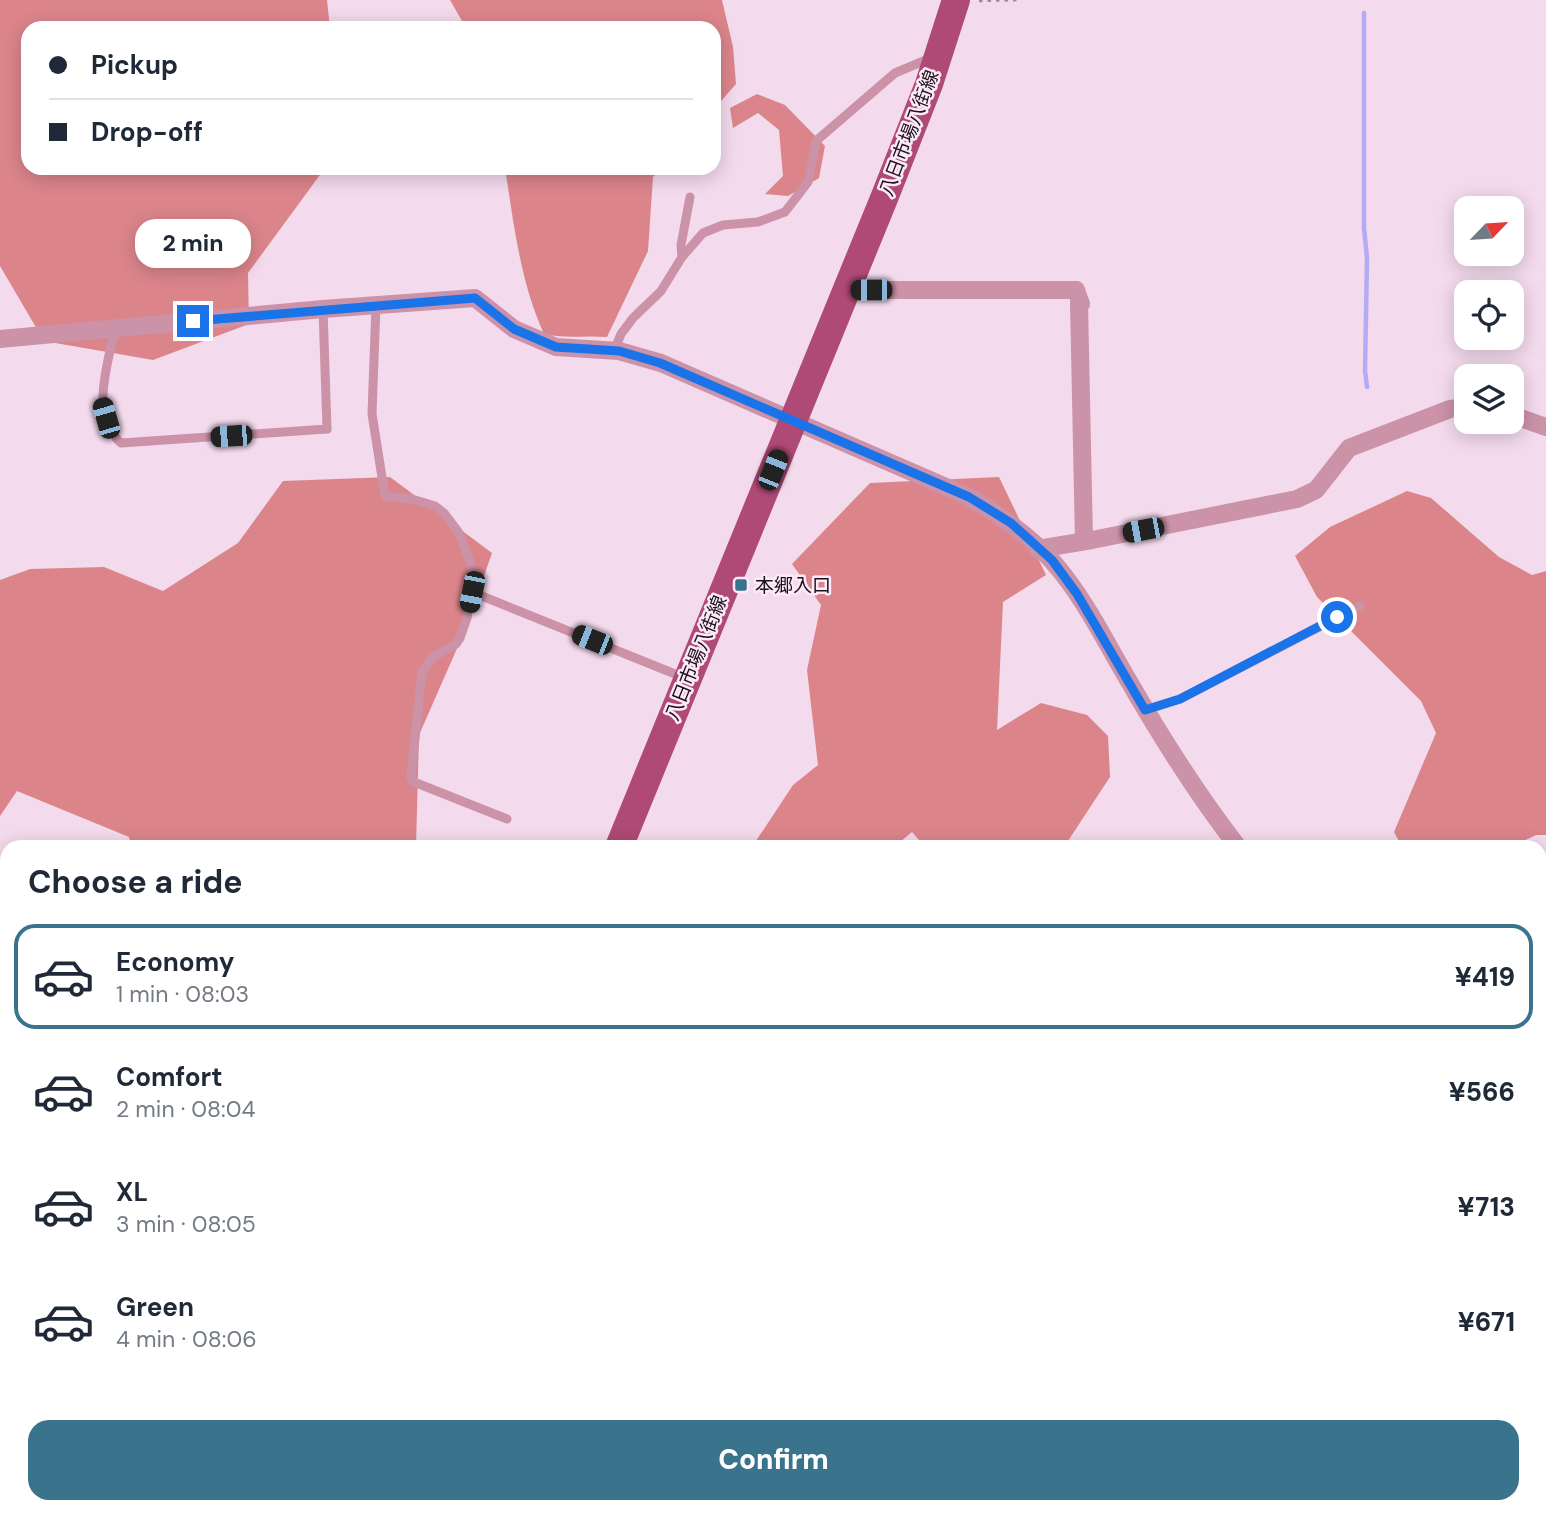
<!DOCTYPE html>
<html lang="en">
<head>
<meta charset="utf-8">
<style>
	:root { --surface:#fff; --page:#f6f6f7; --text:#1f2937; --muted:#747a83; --line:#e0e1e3; --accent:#39748c }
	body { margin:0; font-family:"DM Sans","Noto Sans JP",sans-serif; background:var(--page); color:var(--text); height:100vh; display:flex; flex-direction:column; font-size:26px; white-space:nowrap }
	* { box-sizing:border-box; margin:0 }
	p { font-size:23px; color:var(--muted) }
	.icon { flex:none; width:38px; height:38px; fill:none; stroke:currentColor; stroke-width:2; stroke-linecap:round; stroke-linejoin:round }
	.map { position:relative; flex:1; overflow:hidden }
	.drawer { position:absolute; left:0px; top:840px; width:1547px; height:674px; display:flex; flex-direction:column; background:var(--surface); border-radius:21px 21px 0 0; box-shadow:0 4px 18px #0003 }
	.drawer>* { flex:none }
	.banner { position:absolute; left:21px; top:21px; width:700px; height:154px; border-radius:21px; box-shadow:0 4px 18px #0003; display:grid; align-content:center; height:154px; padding:0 28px; background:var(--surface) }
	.needle { width:46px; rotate:65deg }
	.fabs { position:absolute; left:1454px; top:196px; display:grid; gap:14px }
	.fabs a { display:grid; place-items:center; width:70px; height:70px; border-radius:14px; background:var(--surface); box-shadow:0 4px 18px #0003; font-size:35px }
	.end { position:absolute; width:32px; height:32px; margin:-16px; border:9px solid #1a73e8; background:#fff; box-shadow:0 0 0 4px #fff }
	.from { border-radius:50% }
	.bubble { position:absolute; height:49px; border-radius:21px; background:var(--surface); box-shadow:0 4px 18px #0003; font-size:23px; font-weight:800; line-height:49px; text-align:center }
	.car { position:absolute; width:21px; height:42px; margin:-21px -10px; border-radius:9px; box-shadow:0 0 5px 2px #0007; background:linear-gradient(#222 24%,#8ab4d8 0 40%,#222 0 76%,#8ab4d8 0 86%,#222 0) }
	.banner b { display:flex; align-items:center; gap:24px; height:66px; font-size:26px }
	.banner b+b { border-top:2px solid var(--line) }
	.banner i { width:18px; height:18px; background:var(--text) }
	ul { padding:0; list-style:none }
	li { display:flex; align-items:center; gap:21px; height:105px; margin:0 14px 10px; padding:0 14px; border:4px solid transparent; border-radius:21px }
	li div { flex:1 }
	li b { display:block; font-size:26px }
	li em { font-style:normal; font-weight:800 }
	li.current { border-color:var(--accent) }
	li>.icon { width:63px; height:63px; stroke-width:1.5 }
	h2 { padding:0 28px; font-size:32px; line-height:84px }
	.cta { display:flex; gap:14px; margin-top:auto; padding:14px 28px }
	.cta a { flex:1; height:80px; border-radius:21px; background:var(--accent); color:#fff; font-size:28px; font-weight:800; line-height:80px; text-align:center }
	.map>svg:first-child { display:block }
	.forest { fill:#db858b }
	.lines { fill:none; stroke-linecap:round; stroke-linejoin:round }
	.stream { stroke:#b7aaf5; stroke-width:4.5 }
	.path { stroke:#9c8a98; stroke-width:2.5; stroke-dasharray:3.5 5; stroke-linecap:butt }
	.lane { stroke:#cc92a8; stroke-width:9 }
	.street { stroke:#cc92a8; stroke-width:18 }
	.secondary { stroke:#bc698b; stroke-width:26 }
	.primary { stroke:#af4976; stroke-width:28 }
	.route { stroke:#1a73e8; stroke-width:9 }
	.poi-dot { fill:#39748c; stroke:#fde9f8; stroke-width:2.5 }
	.labels { text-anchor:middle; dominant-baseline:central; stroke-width:5; stroke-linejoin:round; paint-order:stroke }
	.street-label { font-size:19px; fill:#1a1219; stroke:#fde9f8 }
	.poi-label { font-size:19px; fill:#1a1219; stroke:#fde9f8; text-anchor:start }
</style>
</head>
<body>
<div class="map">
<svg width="1546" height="1513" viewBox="0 0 1546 1513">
	<rect width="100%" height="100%" fill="#f3daed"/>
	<!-- forest -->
	<g class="forest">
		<path d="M0,0h327l3,28h-302v140h297l-77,105 1,51 -96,36 -109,-19 -44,-75z"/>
		<path d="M450,0h272l11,47 3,37 -22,25v-81h-248z"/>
		<path d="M757,94l28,11 40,41 -6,32 -31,18 -23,-2 18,-18 -4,-46 -21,-17 -25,15 -3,-20z"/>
		<path d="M505,168h157l-9,9 -5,74 -41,86c-22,-2 -41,2 -63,-3 -24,-53 -30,-109 -39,-166z"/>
		<path d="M390,477l102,76 -26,75 -47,107 -3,112h-284l-3,-10 -112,-46 -17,25v-236l30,-11 74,-2 59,24 75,-48 45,-62z"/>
		<path d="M999,477l47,98 -43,27 -6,128 44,-27 46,12 21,21 2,41 -44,67 1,3h-142l-13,-15 -18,15h-142l41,-62 25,-20 -11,-95 14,-65 -29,-41 78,-81z"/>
		<path d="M1407,491l24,7 68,59 33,18 14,-4v264h-10l-25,12h-109l-8,-15 42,-99 -15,-32 -104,-104 -22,-41 35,-29z"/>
		<path d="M7,1278v229h26l-9,6h-24v-234l3,2z"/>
		<path d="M114,1507h286l-2,6h-270z"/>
		<path d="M997,1507h253l1,6h-256z"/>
	</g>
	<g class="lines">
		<!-- stream -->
		<path class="stream" d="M1364,13v215l3,30 -2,113 2,16"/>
		<!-- path -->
		<path class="path" d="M979,1l42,-1"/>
		<!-- lane -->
		<g class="lane">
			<path d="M682,257l-1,-12 9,-48"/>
			<path d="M376,305l-4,109 13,82 27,3 23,7 9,7 15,20 15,40 -7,45 -7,20 -4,6 -23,13 -11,15 -11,105 3,5 93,37"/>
			<path d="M115,328c-7,37 -26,86 6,115l206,-14 -4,-120"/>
			<path d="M614,351l7,-17 12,-16 28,-27 21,-34 21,-24 20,-8 35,-3 27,-10 23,-30 8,-41 79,-68 38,-16"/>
			<path d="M472,592l213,86"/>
			<path d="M1145,710l35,-11 180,-93"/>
			<path d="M1540,1317l6,-8"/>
			<path d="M892,1513l1,-6"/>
		</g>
		<!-- street -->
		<g class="street">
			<path d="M846,290h230l5,14 -2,-1 5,237"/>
			<path d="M0,339l323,-30 152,-11 39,31 42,18 63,4 42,12 308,134c30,18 60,38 84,65 30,34 51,77 74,116 34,59 69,115 111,169"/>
			<path d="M1512,415l34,12"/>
			<path d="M1038,549l54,-9 205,-41 19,-9 33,-42 101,-39 16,-3"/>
			<path d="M0,1078l7,6"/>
			<path d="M1540,1091l6,5"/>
			<path d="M746,1507l5,6"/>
			<path d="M693,1513l23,-6"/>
		</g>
		<!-- secondary -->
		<path class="secondary" d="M0,989l7,-2"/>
		<!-- primary -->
		<g class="primary">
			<path d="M619,847l266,-651 44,-112 27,-84"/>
			<path d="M558,1513v-6"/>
		</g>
	</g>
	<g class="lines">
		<!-- route -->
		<path class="route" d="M193,321l282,-23 39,31 42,18 63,4 41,12 309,134 42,26 41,37 25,34 68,116 35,-11 157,-82"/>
	</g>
	<!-- markers -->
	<rect class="poi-dot" x="734" y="578" width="14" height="14" rx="3.5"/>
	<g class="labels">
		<!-- street labels -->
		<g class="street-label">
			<text transform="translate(909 133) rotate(-69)">八日市場八街線</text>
			<text transform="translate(696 658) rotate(-68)">八日市場八街線</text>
		</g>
		<!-- poi labels -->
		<g class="poi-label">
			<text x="755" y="585">本郷入口</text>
		</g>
	</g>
</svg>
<div class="fabs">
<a><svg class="needle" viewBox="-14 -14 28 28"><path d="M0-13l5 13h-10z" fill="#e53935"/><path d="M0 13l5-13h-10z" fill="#747a83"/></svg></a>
<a><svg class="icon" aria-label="locate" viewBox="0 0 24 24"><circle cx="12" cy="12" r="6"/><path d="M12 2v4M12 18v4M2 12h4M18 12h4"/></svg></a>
<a><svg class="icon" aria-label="layers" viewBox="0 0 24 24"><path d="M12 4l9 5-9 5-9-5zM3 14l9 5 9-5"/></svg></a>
</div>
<i class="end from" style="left:1337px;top:617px"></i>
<i class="end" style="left:193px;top:321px"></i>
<div class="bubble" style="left:135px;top:219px;width:116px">2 min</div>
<i class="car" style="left:871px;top:290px;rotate:270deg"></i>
<i class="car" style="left:106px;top:418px;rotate:344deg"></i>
<i class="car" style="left:231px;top:436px;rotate:266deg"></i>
<i class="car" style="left:773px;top:470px;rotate:22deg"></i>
<i class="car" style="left:1143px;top:530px;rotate:259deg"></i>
<i class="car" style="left:472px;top:592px;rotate:191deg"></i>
<i class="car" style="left:592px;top:640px;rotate:292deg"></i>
<div class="banner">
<b><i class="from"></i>Pickup</b>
<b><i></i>Drop-off</b>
</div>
<section class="drawer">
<h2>Choose a ride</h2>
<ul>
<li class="current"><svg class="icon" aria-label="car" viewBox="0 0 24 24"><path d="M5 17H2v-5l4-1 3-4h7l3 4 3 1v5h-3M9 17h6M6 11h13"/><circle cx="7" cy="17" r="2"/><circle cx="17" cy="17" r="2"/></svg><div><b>Economy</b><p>1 min · 08:03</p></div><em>¥419</em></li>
<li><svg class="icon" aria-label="car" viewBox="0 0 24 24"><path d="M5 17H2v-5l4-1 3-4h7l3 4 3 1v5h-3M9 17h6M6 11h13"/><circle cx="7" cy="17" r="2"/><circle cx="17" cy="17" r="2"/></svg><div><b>Comfort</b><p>2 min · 08:04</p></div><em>¥566</em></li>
<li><svg class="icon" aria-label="car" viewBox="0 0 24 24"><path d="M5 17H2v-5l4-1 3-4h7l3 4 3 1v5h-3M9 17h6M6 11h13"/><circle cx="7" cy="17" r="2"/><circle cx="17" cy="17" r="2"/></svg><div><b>XL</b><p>3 min · 08:05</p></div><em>¥713</em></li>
<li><svg class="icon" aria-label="car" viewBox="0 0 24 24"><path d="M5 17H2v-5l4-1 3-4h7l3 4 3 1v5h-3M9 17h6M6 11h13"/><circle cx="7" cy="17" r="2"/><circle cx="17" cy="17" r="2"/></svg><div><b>Green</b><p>4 min · 08:06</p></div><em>¥671</em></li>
</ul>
<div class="cta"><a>Confirm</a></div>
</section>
</div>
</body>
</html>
